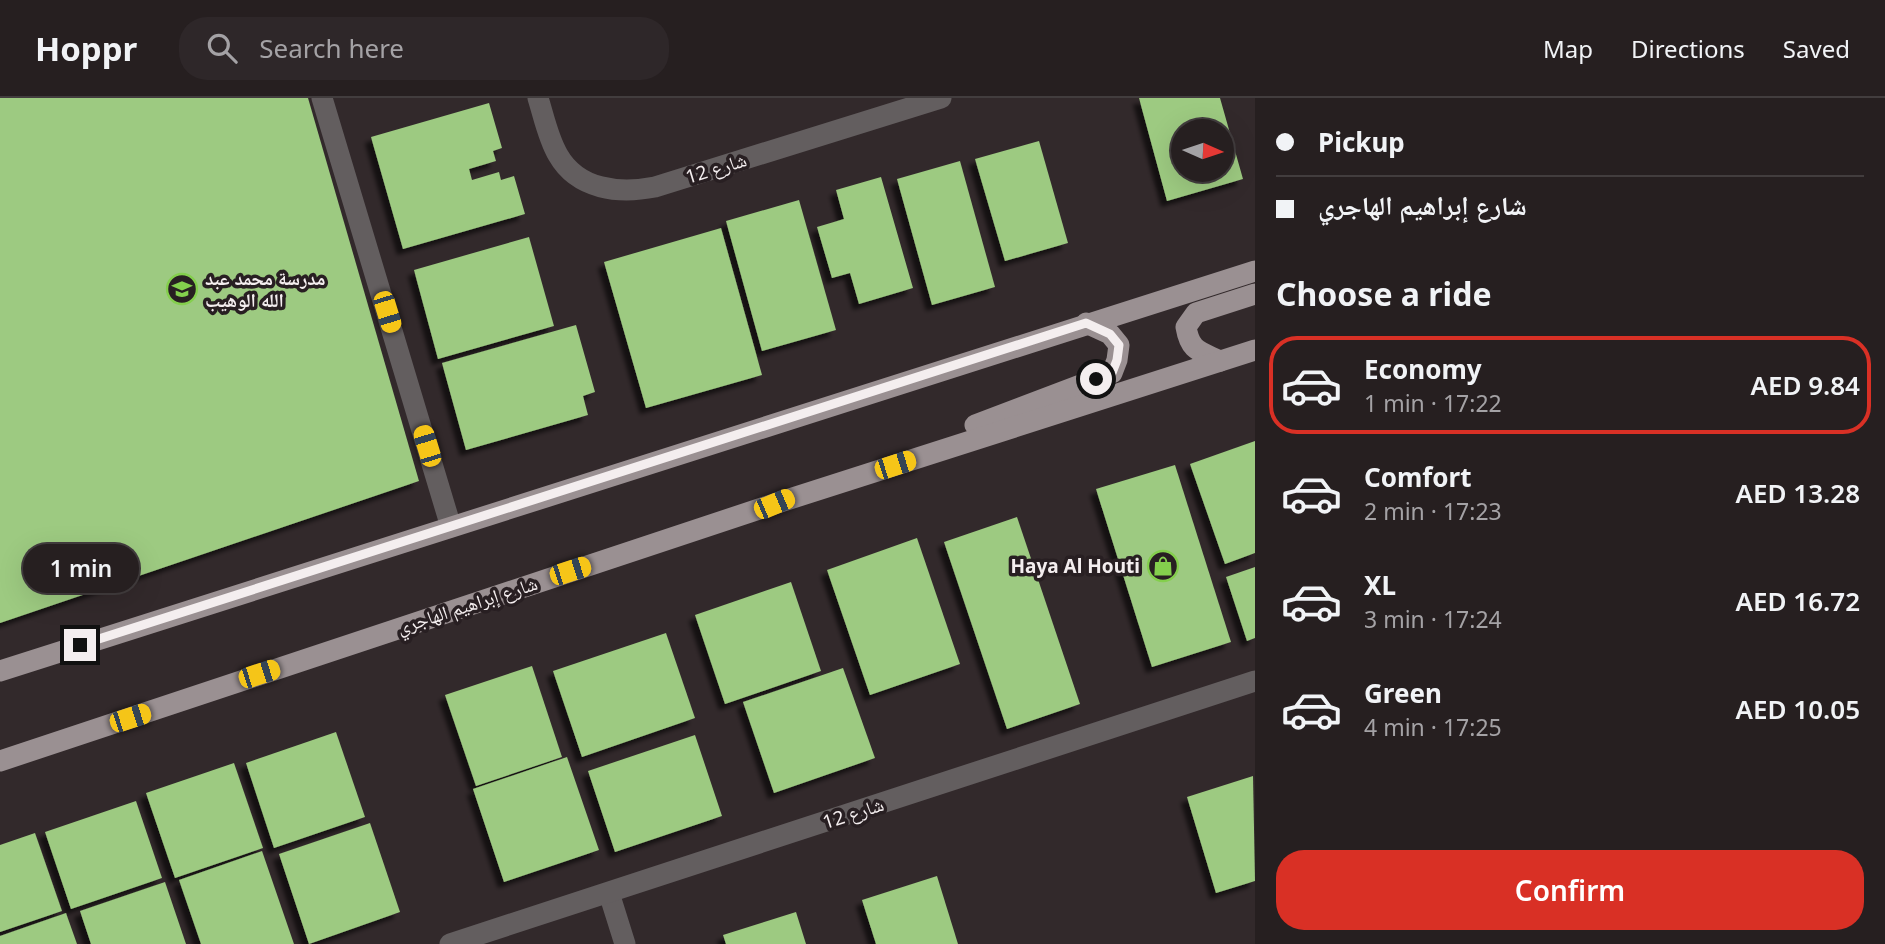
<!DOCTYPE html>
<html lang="en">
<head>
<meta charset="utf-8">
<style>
	:root { --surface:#261f20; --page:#2e2729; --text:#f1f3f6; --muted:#a4a2a5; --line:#423d3e; --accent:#d93025 }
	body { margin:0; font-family:"Noto Sans","Noto Naskh Arabic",sans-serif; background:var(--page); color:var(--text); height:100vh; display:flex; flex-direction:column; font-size:26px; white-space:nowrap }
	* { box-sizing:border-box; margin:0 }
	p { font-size:23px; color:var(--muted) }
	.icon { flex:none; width:38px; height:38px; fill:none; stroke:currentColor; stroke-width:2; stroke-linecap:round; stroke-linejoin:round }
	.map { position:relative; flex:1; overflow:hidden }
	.panel { display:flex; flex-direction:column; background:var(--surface); width:630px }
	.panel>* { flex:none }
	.guide { display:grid; align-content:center; height:154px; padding:0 21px; background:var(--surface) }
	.needle { width:46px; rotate:93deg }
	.controls { position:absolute; left:1171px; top:21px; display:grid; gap:14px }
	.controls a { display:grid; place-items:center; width:63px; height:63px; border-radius:50%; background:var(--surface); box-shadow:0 7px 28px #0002,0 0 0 2px var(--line); font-size:35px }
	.end { position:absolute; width:32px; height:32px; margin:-16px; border:9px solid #f4eeef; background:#111; box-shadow:0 0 0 4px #111 }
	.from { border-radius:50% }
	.bubble { position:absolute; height:49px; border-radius:24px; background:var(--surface); box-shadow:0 7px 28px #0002,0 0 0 2px var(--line); font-size:23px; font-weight:600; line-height:49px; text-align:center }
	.car { position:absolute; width:21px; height:42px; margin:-21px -10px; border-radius:9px; box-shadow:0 0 5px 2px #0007; background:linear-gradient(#f5c518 24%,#345 0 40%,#f5c518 0 76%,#345 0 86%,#f5c518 0) }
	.guide b { display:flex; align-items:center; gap:24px; height:66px; font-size:26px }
	.guide b+b { border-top:2px solid var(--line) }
	.guide i { width:18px; height:18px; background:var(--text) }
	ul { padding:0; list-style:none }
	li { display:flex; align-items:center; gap:21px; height:98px; margin:0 14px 10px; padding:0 7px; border:4px solid transparent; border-radius:28px }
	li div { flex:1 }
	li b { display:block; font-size:26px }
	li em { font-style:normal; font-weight:600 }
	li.selected { border-color:var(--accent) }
	li>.icon { width:63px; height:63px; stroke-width:1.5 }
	h2 { padding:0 21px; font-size:32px; line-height:84px }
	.cta { display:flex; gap:14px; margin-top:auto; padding:14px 21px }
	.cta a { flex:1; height:80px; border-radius:28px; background:var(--accent); color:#fff; font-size:28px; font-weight:600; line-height:80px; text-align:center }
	header { display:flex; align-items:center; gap:42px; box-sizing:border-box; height:98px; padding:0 35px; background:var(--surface); border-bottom:2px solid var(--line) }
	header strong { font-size:33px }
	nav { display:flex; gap:38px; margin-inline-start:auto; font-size:24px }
	.search { width:490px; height:63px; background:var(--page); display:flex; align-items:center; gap:18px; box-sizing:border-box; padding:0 24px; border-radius:28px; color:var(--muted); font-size:26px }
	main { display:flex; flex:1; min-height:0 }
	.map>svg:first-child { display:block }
	.building { fill:#9dca81; fill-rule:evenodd; filter:url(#shadow) }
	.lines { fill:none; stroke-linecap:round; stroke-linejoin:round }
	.minor { stroke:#635e5f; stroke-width:21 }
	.major { stroke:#9a9092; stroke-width:21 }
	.route { stroke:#f4eeef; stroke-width:9 }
	.labels { text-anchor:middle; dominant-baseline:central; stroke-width:7; stroke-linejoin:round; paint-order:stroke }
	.street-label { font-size:19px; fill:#f4eeef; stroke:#281f22 }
	.poi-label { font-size:19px; font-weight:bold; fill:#f4eeef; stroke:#281f22; text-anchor:start }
</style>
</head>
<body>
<header>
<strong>Hoppr</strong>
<div class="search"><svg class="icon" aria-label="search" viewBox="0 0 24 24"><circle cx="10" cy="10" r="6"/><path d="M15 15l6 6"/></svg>Search here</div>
<nav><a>Map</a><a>Directions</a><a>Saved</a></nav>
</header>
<main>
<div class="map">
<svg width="1255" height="846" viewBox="0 0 1255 846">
	<defs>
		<filter id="shadow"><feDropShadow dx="-6" dy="6" stdDeviation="2" flood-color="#0009"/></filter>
	</defs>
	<rect width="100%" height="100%" fill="#32292b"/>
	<!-- building -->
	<g class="building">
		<path d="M0,0h308l111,383 -419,142z"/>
		<path d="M1139,0h81l23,81 -76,22zM1183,33h39v39h-39z"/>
		<path d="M489,5l13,45 -9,3 3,10 -27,8 3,11 27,-8 2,8 13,-4 11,38 -122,35 -32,-112z"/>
		<path d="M1039,43l29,102 -63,18 -30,-102z"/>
		<path d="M960,63l35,126 -63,18 -35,-126z"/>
		<path d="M881,79l32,111 -54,16 -9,-31 -18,5 -15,-51 27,-8 -8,-29z"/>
		<path d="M799,102l37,130 -74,21 -36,-130z"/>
		<path d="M721,130l41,147 -116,33 -42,-146z"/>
		<path d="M529,139l25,89 -116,33 -24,-89z"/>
		<path d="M576,227l19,67 -12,4 5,19 -122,35 -24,-87z"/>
		<path d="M1255,343v112l-30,11 -35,-100z"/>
		<path d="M1175,367l56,177 -79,25 -56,-178z"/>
		<path d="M1017,419l63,187 -73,25 -63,-187z"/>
		<path d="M917,440l43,126 -90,31 -43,-125z"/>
		<path d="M1255,469v71l-8,3 -21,-64z"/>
		<path d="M791,484l30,89 -96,33 -30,-89z"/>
		<path d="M666,535l29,85 -113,39 -29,-86z"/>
		<path d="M532,568l30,91 -86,29 -31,-91z"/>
		<path d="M843,570l32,90 -101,35 -31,-91z"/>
		<path d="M336,634l29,85 -91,31 -28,-85z"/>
		<path d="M695,637l27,81 -107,36 -27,-81z"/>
		<path d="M567,659l32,93 -95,32 -31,-93z"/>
		<path d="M234,665l29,85 -88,30 -29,-85z"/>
		<path d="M1253,678l2,105 -39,12 -29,-96z"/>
		<path d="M136,703l26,77 -91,31 -26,-77z"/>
		<path d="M370,725l30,89 -91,32 -30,-90z"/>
		<path d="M35,735l27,78 -62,21v-87z"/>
		<path d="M262,753l32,93h-93l-22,-64z"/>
		<path d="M937,778l21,68h-82l-14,-44z"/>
		<path d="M165,784l21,62h-95l-11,-33z"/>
		<path d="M796,814l10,32h-80l-3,-9z"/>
		<path d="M66,815l11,31h-77v-8z"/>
	</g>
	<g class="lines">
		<!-- minor -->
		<g class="minor">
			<path d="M322,0l129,429"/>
			<path d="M538,0c6,19 10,40 20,57 20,35 61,39 97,32l286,-89"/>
			<path d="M609,795l16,51"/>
			<path d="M450,846l805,-263"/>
		</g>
		<!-- major -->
		<g class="major">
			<path d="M1220,263c-21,-10 -30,-10 -34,-34l10,-14 59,-19"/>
			<path d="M975,327l137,-52 5,-13 2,-15 -9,-11 -24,-11"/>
			<path d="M0,573l1255,-400"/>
			<path d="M0,663l774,-257 481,-154"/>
		</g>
	</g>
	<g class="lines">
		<!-- route -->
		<path class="route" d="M80,547l1006,-322 24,11 9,11 -2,15 -5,13 -16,6"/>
	</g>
	<!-- icons -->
	<defs>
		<g id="school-ring" transform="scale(1.575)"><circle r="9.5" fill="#281f22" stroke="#84cf4d" stroke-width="1.5"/><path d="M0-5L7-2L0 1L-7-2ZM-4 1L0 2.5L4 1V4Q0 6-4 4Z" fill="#84cf4d"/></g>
		<g id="shop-ring" transform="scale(1.575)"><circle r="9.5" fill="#281f22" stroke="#84cf4d" stroke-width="1.5"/><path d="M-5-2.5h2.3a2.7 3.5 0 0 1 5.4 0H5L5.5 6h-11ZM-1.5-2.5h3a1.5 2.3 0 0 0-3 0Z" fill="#84cf4d"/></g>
	</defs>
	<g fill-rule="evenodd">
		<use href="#school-ring" x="182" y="191"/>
		<use href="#shop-ring" x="1163" y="468"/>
	</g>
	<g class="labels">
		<!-- street labels -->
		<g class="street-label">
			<text transform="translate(716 70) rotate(-17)">شارع 12</text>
			<text transform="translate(467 507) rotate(-18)">شارع إبراهيم الهاجري</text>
			<text transform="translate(853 715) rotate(-18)">شارع 12</text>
		</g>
		<!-- poi labels -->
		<g class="poi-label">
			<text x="205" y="180">مدرسة محمد عبد<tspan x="205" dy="22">الله الوهيب</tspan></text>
			<text x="1140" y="468" text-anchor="end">Haya Al Houti</text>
		</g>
	</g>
</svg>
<div class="controls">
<a><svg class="needle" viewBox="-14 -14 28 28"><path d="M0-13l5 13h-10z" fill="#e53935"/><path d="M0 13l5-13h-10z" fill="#a4a2a5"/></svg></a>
</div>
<i class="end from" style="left:1096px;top:281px"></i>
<i class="end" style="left:80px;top:547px"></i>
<div class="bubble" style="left:23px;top:446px;width:116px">1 min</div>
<i class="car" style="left:387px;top:214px;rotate:163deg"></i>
<i class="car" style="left:427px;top:348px;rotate:343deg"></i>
<i class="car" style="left:895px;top:367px;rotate:72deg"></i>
<i class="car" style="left:774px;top:406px;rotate:67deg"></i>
<i class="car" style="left:570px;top:473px;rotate:72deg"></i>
<i class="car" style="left:259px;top:576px;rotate:72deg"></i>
<i class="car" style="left:130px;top:620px;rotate:72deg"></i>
</div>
<section class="panel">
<div class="guide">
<b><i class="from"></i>Pickup</b>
<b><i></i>شارع إبراهيم الهاجري</b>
</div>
<h2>Choose a ride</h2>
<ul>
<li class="selected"><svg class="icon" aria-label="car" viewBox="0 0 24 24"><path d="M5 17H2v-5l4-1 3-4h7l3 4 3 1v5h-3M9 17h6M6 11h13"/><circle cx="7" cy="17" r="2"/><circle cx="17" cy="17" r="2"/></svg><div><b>Economy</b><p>1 min · 17:22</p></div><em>AED 9.84</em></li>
<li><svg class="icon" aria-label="car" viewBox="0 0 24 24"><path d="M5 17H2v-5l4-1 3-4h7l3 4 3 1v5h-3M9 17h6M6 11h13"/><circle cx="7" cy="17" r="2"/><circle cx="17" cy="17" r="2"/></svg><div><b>Comfort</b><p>2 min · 17:23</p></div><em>AED 13.28</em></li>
<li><svg class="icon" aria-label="car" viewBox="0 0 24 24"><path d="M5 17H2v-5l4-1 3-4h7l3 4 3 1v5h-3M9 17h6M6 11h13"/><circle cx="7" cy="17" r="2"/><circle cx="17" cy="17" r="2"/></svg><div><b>XL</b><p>3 min · 17:24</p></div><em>AED 16.72</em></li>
<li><svg class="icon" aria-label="car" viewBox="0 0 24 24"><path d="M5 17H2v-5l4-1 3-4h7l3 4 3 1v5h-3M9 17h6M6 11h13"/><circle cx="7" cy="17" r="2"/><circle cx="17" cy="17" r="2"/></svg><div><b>Green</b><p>4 min · 17:25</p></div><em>AED 10.05</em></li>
</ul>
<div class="cta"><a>Confirm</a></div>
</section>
</main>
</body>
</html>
